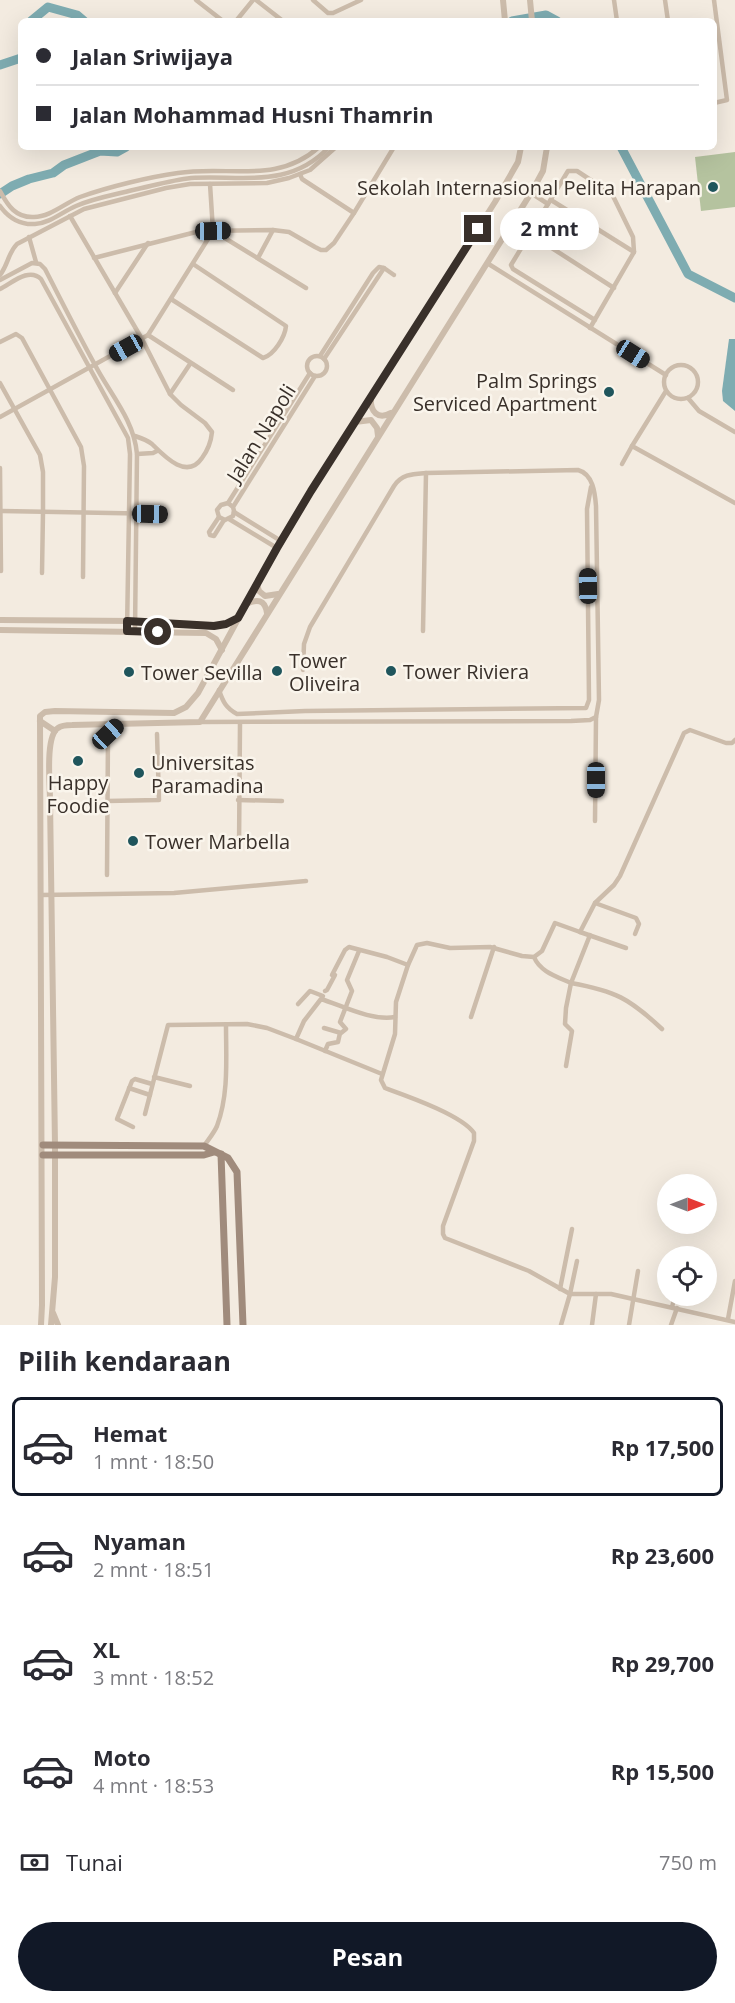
<!DOCTYPE html>
<html lang="id">
<head>
<meta charset="utf-8">
<style>
	:root { --surface:#fff; --page:#f2f2f3; --text:#2b2b33; --muted:#7c7c81; --line:#e1e1e2; --accent:#111827 }
	body { margin:0; font-family:"Open Sans",sans-serif; background:var(--page); color:var(--text); height:100vh; display:flex; flex-direction:column; font-size:22px; white-space:nowrap }
	* { box-sizing:border-box; margin:0 }
	p { font-size:20px; color:var(--muted) }
	.icon { flex:none; width:33px; height:33px; fill:none; stroke:currentColor; stroke-width:2; stroke-linecap:round; stroke-linejoin:round }
	.map { position:relative; height:1325px; overflow:hidden }
	.sheet { display:flex; flex-direction:column; background:var(--surface); flex:1 }
	.sheet>* { flex:none }
	.top-card { position:absolute; left:18px; top:18px; width:699px; height:132px; border-radius:9px; box-shadow:0 6px 24px #0002; display:grid; align-content:center; height:132px; padding:0 18px; background:var(--surface) }
	.needle { width:39px; rotate:90deg }
	.tools { position:absolute; left:657px; top:1174px; display:grid; gap:12px }
	.tools a { display:grid; place-items:center; width:60px; height:60px; border-radius:50%; background:var(--surface); box-shadow:0 6px 24px #0002; font-size:30px }
	.end { position:absolute; width:27px; height:27px; margin:-14px; border:8px solid #39302a; background:#fff; box-shadow:0 0 0 3px #fff }
	.from { border-radius:50% }
	.bubble { position:absolute; height:42px; border-radius:21px; background:var(--surface); box-shadow:0 6px 24px #0002; font-size:20px; font-weight:700; line-height:42px; text-align:center }
	.car { position:absolute; width:18px; height:36px; margin:-18px -9px; border-radius:8px; box-shadow:0 0 4px 2px #0007; background:linear-gradient(#222 24%,#8ab4d8 0 40%,#222 0 76%,#8ab4d8 0 86%,#222 0) }
	.top-card b { display:flex; align-items:center; gap:21px; height:57px; font-size:22px }
	.top-card b+b { border-top:2px solid var(--line) }
	.top-card i { width:15px; height:15px; background:var(--text) }
	ul { padding:0; list-style:none }
	li { display:flex; align-items:center; gap:18px; height:99px; margin:0 12px 9px; padding:0 6px; border:3px solid transparent; border-radius:9px }
	li div { flex:1 }
	li b { display:block; font-size:22px }
	li em { font-style:normal; font-weight:700 }
	li.selected { border-color:var(--accent) }
	li>.icon { width:54px; height:54px; stroke-width:1.5 }
	h2 { padding:0 18px; font-size:27px; line-height:72px }
	.pay { display:flex; align-items:center; gap:15px; height:66px; padding:0 18px; font-size:22px }
	.pay p { margin-inline-start:auto }
	.action { display:flex; gap:12px; margin-top:auto; padding:12px 18px }
	.action a { flex:1; height:69px; border-radius:36px; background:var(--accent); color:#fff; font-size:24px; font-weight:700; line-height:69px; text-align:center }
	.map>svg:first-child { display:block }
	.green { fill:#b5c39f }
	.water { fill:#7eacb1 }
	.lines { fill:none; stroke-linecap:round; stroke-linejoin:round }
	.river { stroke:#7eacb1; stroke-width:9 }
	.minor { stroke:#ccbcab; stroke-width:4.5 }
	.tertiary { stroke:#ccbcab; stroke-width:6 }
	.secondary { stroke:#a08b7c; stroke-width:7 }
	.route { stroke:#39302a; stroke-width:8 }
	.poi-dot { fill:#1f555c; stroke:#faf5ec; stroke-width:2 }
	.labels { text-anchor:middle; dominant-baseline:central; stroke-width:5; stroke-linejoin:round; paint-order:stroke }
	.poi-label { font-size:20px; fill:#39302a; stroke:#faf5ec; text-anchor:start }
	.street-label { font-size:20px; fill:#39302a; stroke:#faf5ec }
</style>
</head>
<body>
<div class="map">
<svg width="735" height="1325" viewBox="0 0 735 1325">
	<rect width="100%" height="100%" fill="#f3ebe0"/>
	<!-- green -->
	<path class="green" d="M735,152v55l-34,4 -6,-54z"/>
	<!-- water -->
	<path class="water" d="M729,339h6v72l-12,-10 -1,-10z"/>
	<g class="lines">
		<!-- river -->
		<g class="river">
			<path d="M31,21l17,-14 29,8 7,6"/>
			<path d="M512,21l34,-6 11,6"/>
			<path d="M0,65l21,-7"/>
			<path d="M621,147l67,127 47,24"/>
			<path d="M0,194l12,-8 17,-7 24,-6 11,-8 36,-14 17,1 9,-5"/>
		</g>
		<!-- minor -->
		<g class="minor">
			<path d="M196,0l27,21"/>
			<path d="M256,0l27,21"/>
			<path d="M313,0l15,13h5l28,-13"/>
			<path d="M614,0l3,21"/>
			<path d="M665,0l3,21"/>
			<path d="M236,21l17,-21"/>
			<path d="M714,103l13,-3 -13,-100"/>
			<path d="M300,174l2,5 52,34"/>
			<path d="M536,185l17,11"/>
			<path d="M0,191c8,15 16,27 34,26 16,0 31,-14 46,-20 28,-10 69,-20 98,-24 50,-8 99,12 141,-26"/>
			<path d="M531,193l17,11"/>
			<path d="M551,200l83,52"/>
			<path d="M0,206c8,11 20,19 35,18 15,-1 27,-12 41,-18 18,-8 38,-11 57,-16 19,-4 39,-10 58,-12 51,-3 99,11 138,-31"/>
			<path d="M70,216l72,123 28,55 11,11 24,18 7,9c-1,10 -4,18 -10,26 -15,22 -37,-1 -50,-14 -5,-4 -11,-6 -17,-8"/>
			<path d="M215,232l91,56"/>
			<path d="M530,234l84,54"/>
			<path d="M29,237l7,25"/>
			<path d="M94,258l106,-27 73,-1 16,2 26,15 6,3h5l8,-7 20,-30 40,-66"/>
			<path d="M258,258l15,-28"/>
			<path d="M487,263l179,112"/>
			<path d="M384,268l10,7"/>
			<path d="M0,275c8,-10 8,-22 17,-31l67,-35 82,-21 24,-4 77,-1 22,-5 21,-8 26,-23"/>
			<path d="M0,280l32,-17 8,1 5,5c16,31 32,63 49,94 15,30 40,56 43,91l-2,177"/>
			<path d="M0,289c12,-6 29,-22 41,-10l87,159 2,16 -3,177"/>
			<path d="M115,293l33,-50"/>
			<path d="M171,299l92,59c11,-3 22,-21 23,-32l-93,-62"/>
			<path d="M590,328l44,-76 -1,-15 -21,-43 -35,-23h-9l-57,94 2,4 82,51"/>
			<path d="M148,335l85,55"/>
			<path d="M0,342l16,-8 6,4 59,109 3,19 -1,111"/>
			<circle cx="317" cy="366" r="10"/>
			<path d="M320,356l53,-83 6,-6 5,1 -60,91"/>
			<circle cx="681" cy="382" r="17"/>
			<path d="M0,383l40,72 3,17v40l-1,61"/>
			<path d="M666,391l-34,55 103,57"/>
			<path d="M170,394l20,-30"/>
			<path d="M688,398l11,13 36,21"/>
			<path d="M0,417l148,-82 65,-104 -3,-47"/>
			<path d="M137,454l16,-1 4,-2"/>
			<path d="M622,464l10,-18"/>
			<path d="M0,468l1,103"/>
			<path d="M228,503l82,-130"/>
			<path d="M233,507l-5,-4 -7,2 -4,5 2,7 6,3 8,-4 1,-5 -1,-4 82,-131"/>
			<path d="M2,511l163,3"/>
			<path d="M234,512l47,29"/>
			<path d="M219,517l-10,15 1,3 4,1 10,-16"/>
			<path d="M229,519l48,29"/>
			<path d="M423,631l3,-158"/>
			<path d="M303,670l1,-26 6,-17 84,-141c8,-12 19,-12 32,-13l152,-3c15,4 17,23 18,36l3,194 -3,17 -1,104"/>
			<path d="M219,690c4,12 7,18 18,24l68,-3 281,-3 3,-8 -2,-191 4,-22"/>
			<path d="M200,722l371,-1 19,-1 6,-3"/>
			<path d="M735,740l-3,3h-6l-36,-13 -6,3 -64,143 -6,9 -19,18 -15,29 -25,-9 -13,28 -8,6 -12,-1 -32,-9 -40,1 -23,-5 -10,2 -9,20 -12,37 -1,32 -14,46 4,8c22,8 77,27 89,45v8l-31,85v8l2,4 84,33 41,23h41l124,28"/>
			<path d="M238,800l44,1"/>
			<path d="M107,801l52,-1 -2,-66"/>
			<path d="M239,849l1,-126"/>
			<path d="M107,875l1,-141 11,-10"/>
			<path d="M41,895l133,-2 132,-12"/>
			<path d="M595,903l41,15 3,6 -4,10"/>
			<path d="M580,932l46,16"/>
			<path d="M534,957c6,15 24,20 37,26l19,-48"/>
			<path d="M332,975l13,-25 4,-3 38,10 21,8"/>
			<path d="M325,991l2,-1 8,-15"/>
			<path d="M298,1004l12,-13 13,5"/>
			<path d="M471,1017l23,-70"/>
			<path d="M324,1028l17,5 5,-4 -6,-7 12,-31 -5,-11 12,-29"/>
			<path d="M296,1039l86,35"/>
			<path d="M325,1051l3,-7 10,-2 2,-9"/>
			<path d="M566,1066l6,-35 -7,-7 1,-16 5,-25c44,8 58,15 91,46"/>
			<path d="M154,1077l36,9"/>
			<path d="M129,1088l21,7"/>
			<path d="M145,1114l23,-89 79,-1 20,4 29,11 8,-18 17,-22c22,7 50,22 74,18"/>
			<path d="M133,1127l-16,-8 15,-38 3,-2 17,5"/>
			<path d="M204,1146c4,-6 10,-13 13,-20 12,-32 9,-68 9,-101"/>
			<path d="M664,1276l4,1"/>
			<path d="M560,1289l12,-60"/>
			<path d="M672,1307l3,-11"/>
			<path d="M728,1319l7,-38"/>
			<path d="M561,1325l9,-31 7,-33"/>
			<path d="M592,1325l4,-31"/>
			<path d="M629,1325l9,-54"/>
			<path d="M671,1325l6,-17"/>
		</g>
		<!-- tertiary -->
		<g class="tertiary">
			<path d="M503,0l2,21"/>
			<path d="M530,0l2,21"/>
			<path d="M371,398c-1,14 7,22 20,15"/>
			<path d="M355,422l16,-2 6,8 1,8"/>
			<path d="M257,584l2,7 6,5 13,-2"/>
			<path d="M246,604c11,-5 19,-5 21,9"/>
			<path d="M0,620l135,1 79,5 12,-2 12,-6"/>
			<path d="M0,630l206,3 10,6 6,11"/>
			<path d="M40,721l15,10"/>
			<path d="M53,1313l5,12"/>
			<path d="M41,1325l1,-20 -2,-589 5,-4 10,-1 119,2 12,-6 12,-14 59,-109 54,-93 184,-289 23,-40 3,-15"/>
			<path d="M51,1325l4,-48v-132l-5,-345c0,-15 -5,-64 8,-72 4,-3 10,-3 14,-3l128,-3 331,-529 12,-22 4,-24"/>
		</g>
		<!-- secondary -->
		<g class="secondary">
			<path d="M43,1145l161,1 24,12 9,14 6,153"/>
			<path d="M221,1154l6,171"/>
			<path d="M43,1155h161l10,-3"/>
		</g>
	</g>
	<g class="lines">
		<!-- route -->
		<path class="route" d="M158,632l-31,-1v-10l87,5 12,-2 12,-6 39,-70 34,-57 167,-262"/>
	</g>
	<!-- markers -->
	<g class="poi-dot">
		<circle cx="713" cy="187" r="6"/>
		<circle cx="609" cy="392" r="6"/>
		<circle cx="277" cy="671" r="6"/>
		<circle cx="391" cy="671" r="6"/>
		<circle cx="129" cy="672" r="6"/>
		<circle cx="78" cy="761" r="6"/>
		<circle cx="139" cy="773" r="6"/>
		<circle cx="133" cy="841" r="6"/>
	</g>
	<g class="labels">
		<!-- poi labels -->
		<g class="poi-label">
			<text x="701" y="187" text-anchor="end">Sekolah Internasional Pelita Harapan</text>
			<text x="597" y="380" text-anchor="end">Palm Springs<tspan x="597" dy="23">Serviced Apartment</tspan></text>
			<text x="289" y="660">Tower<tspan x="289" dy="23">Oliveira</tspan></text>
			<text x="403" y="671">Tower Riviera</text>
			<text x="141" y="672">Tower Sevilla</text>
			<text x="151" y="762">Universitas<tspan x="151" dy="23">Paramadina</tspan></text>
			<text x="78" y="782" text-anchor="middle">Happy<tspan x="78" dy="23">Foodie</tspan></text>
			<text x="145" y="841">Tower Marbella</text>
		</g>
		<!-- street labels -->
		<g class="street-label">
			<text transform="translate(261 433) rotate(-58)">Jalan Napoli</text>
		</g>
	</g>
</svg>
<div class="tools">
<a><svg class="needle" viewBox="-14 -14 28 28"><path d="M0-13l5 13h-10z" fill="#e53935"/><path d="M0 13l5-13h-10z" fill="#7c7c81"/></svg></a>
<a><svg class="icon" aria-label="locate" viewBox="0 0 24 24"><circle cx="12" cy="12" r="6"/><path d="M12 2v4M12 18v4M2 12h4M18 12h4"/></svg></a>
</div>
<i class="end from" style="left:158px;top:632px"></i>
<i class="end" style="left:478px;top:229px"></i>
<div class="bubble" style="left:500px;top:208px;width:99px">2 mnt</div>
<i class="car" style="left:213px;top:231px;rotate:89deg"></i>
<i class="car" style="left:126px;top:348px;rotate:241deg"></i>
<i class="car" style="left:633px;top:354px;rotate:122deg"></i>
<i class="car" style="left:150px;top:514px;rotate:91deg"></i>
<i class="car" style="left:588px;top:586px;rotate:359deg"></i>
<i class="car" style="left:108px;top:734px;rotate:47deg"></i>
<i class="car" style="left:596px;top:780px;rotate:180deg"></i>
<div class="top-card">
<b><i class="from"></i>Jalan Sriwijaya</b>
<b><i></i>Jalan Mohammad Husni Thamrin</b>
</div>
</div>
<section class="sheet">
<h2>Pilih kendaraan</h2>
<ul>
<li class="selected"><svg class="icon" aria-label="car" viewBox="0 0 24 24"><path d="M5 17H2v-5l4-1 3-4h7l3 4 3 1v5h-3M9 17h6M6 11h13"/><circle cx="7" cy="17" r="2"/><circle cx="17" cy="17" r="2"/></svg><div><b>Hemat</b><p>1 mnt · 18:50</p></div><em>Rp 17,500</em></li>
<li><svg class="icon" aria-label="car" viewBox="0 0 24 24"><path d="M5 17H2v-5l4-1 3-4h7l3 4 3 1v5h-3M9 17h6M6 11h13"/><circle cx="7" cy="17" r="2"/><circle cx="17" cy="17" r="2"/></svg><div><b>Nyaman</b><p>2 mnt · 18:51</p></div><em>Rp 23,600</em></li>
<li><svg class="icon" aria-label="car" viewBox="0 0 24 24"><path d="M5 17H2v-5l4-1 3-4h7l3 4 3 1v5h-3M9 17h6M6 11h13"/><circle cx="7" cy="17" r="2"/><circle cx="17" cy="17" r="2"/></svg><div><b>XL</b><p>3 mnt · 18:52</p></div><em>Rp 29,700</em></li>
<li><svg class="icon" aria-label="car" viewBox="0 0 24 24"><path d="M5 17H2v-5l4-1 3-4h7l3 4 3 1v5h-3M9 17h6M6 11h13"/><circle cx="7" cy="17" r="2"/><circle cx="17" cy="17" r="2"/></svg><div><b>Moto</b><p>4 mnt · 18:53</p></div><em>Rp 15,500</em></li>
</ul>
<div class="pay"><svg class="icon" aria-label="cash" viewBox="0 0 24 24"><path d="M3 7h18v10H3z"/><circle cx="12" cy="12" r="2"/></svg>Tunai<p>750 m</p></div>
<div class="action"><a>Pesan</a></div>
</section>
</body>
</html>
